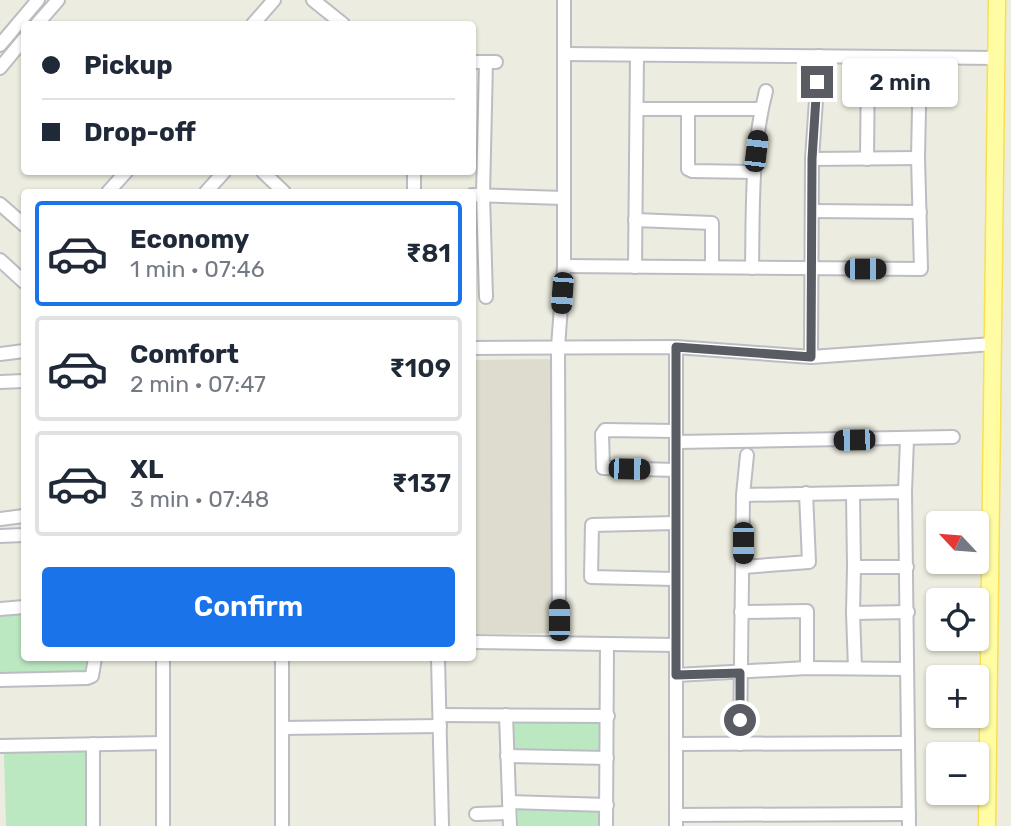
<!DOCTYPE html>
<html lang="en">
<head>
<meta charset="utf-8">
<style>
	:root { --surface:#fff; --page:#f2f2f3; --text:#1f2937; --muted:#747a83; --line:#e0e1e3; --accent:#1a73e8 }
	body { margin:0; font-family:Rubik,sans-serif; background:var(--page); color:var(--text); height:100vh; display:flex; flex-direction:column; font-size:26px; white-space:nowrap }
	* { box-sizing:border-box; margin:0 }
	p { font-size:23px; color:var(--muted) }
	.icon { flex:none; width:38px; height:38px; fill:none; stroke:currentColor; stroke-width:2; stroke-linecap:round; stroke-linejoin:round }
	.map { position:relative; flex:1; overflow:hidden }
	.details { position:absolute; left:21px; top:189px; width:455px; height:472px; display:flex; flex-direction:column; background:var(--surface); border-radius:7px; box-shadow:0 2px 5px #0004 }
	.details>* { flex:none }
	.guide { position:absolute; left:21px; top:21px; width:455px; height:154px; border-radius:7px; box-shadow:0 2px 5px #0004; display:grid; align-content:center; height:154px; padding:0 21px; background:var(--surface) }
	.needle { width:46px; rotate:296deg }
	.fabs { position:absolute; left:926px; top:511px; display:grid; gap:14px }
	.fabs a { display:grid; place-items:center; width:63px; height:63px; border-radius:7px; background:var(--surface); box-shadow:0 2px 5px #0004; font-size:35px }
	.end { position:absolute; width:32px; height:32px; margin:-16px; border:9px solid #595c63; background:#fff; box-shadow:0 0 0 4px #fff }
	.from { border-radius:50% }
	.bubble { position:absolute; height:49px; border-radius:7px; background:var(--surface); box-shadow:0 2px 5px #0004; font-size:23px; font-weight:600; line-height:49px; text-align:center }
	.car { position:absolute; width:21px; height:42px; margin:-21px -10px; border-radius:9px; box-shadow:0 0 5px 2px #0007; background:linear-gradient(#222 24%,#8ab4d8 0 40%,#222 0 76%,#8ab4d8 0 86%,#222 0) }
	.guide b { display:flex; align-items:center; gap:24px; height:66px; font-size:26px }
	.guide b+b { border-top:2px solid var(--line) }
	.guide i { width:18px; height:18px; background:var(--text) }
	ul { padding:12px 0 0; list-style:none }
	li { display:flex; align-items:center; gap:21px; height:105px; margin:0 14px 10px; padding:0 7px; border:4px solid var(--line); border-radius:7px }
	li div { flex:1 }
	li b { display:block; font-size:26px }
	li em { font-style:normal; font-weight:600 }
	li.selected { border-color:var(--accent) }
	li>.icon { width:63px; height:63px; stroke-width:1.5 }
	.button { display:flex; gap:14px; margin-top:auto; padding:14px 21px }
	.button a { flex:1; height:80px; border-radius:7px; background:var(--accent); color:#fff; font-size:28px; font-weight:600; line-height:80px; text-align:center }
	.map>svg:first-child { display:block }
	.education { fill:#dddccf }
	.green { fill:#bbe7c1 }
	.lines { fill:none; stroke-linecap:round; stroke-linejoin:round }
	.minor-casing { stroke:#bbbdc3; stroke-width:16 }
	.major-casing { stroke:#fae04d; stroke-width:19 }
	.minor { stroke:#fff; stroke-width:12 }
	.major { stroke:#fffca4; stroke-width:16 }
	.route { stroke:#595c63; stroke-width:9 }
</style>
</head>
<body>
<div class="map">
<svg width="1011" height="826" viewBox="0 0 1011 826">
	<rect width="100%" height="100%" fill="#edece0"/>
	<!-- education -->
	<path class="education" d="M566,359l1,274 -94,1 -1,-274z"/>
	<!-- green -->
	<g class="green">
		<path d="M24,612v46h64v14l-88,3v-62z"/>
		<path d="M512,719l91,1v33h-91z"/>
		<path d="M86,750l2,76h-82l-2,-73z"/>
		<path d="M518,808l84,1v17h-84z"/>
	</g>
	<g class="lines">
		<!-- minor casing -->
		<g class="minor-casing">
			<g id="minor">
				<path d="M313,0l30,24"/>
				<path d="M37,24l21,-24"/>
				<path d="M253,24l21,-24"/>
				<path d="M0,45l38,-45"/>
				<path d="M564,54l433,4"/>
				<path d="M472,62h24"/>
				<path d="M486,62l-3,133 3,102"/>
				<path d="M0,68l24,-29"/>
				<path d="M637,109h124"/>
				<path d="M688,110v59l4,2 62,1"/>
				<path d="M812,159l106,-1"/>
				<path d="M867,159l1,-101"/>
				<path d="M263,172l21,20"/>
				<path d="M108,192l18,-20"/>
				<path d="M206,192l18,-20"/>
				<path d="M414,192v-20"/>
				<path d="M472,195l92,3"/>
				<path d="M0,204l24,21"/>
				<path d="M813,211l107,1"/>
				<path d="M635,220l77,3v44"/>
				<path d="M0,260l24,22"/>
				<path d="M564,266l357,3 -3,-111 2,-100"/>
				<path d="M635,267l2,-212"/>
				<path d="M752,268c1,-59 -1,-119 14,-177"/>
				<path d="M676,347v479"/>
				<path d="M472,348l204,-1 135,10 182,-13"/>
				<path d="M0,354l24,-3"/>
				<path d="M811,357l1,-198 7,-103"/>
				<path d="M0,382l24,-1"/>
				<path d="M676,431l-71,-1 -3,4 1,34 73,2"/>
				<path d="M676,442l277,-5"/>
				<path d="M905,492l2,-53"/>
				<path d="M853,494l1,73h53"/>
				<path d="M743,495l162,-3 4,334"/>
				<path d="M0,519l24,-3"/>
				<path d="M0,536l24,-1"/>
				<path d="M743,567l66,-5 -3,-69"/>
				<path d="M674,579l-83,-2 1,-52 84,-2"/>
				<path d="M0,609l24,-2"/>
				<path d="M741,612l66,-1v57"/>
				<path d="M853,613l1,-46"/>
				<path d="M472,642l204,3"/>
				<path d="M559,643l-1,-296 6,-81v-266"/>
				<path d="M438,658l4,168"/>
				<path d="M855,668l-2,-55 55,-1"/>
				<path d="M676,675l131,-7 100,1"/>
				<path d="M0,680l87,-2 5,-2 3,-18"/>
				<path d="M440,715l168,1"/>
				<path d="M506,715l4,111"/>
				<path d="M282,728l158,-2"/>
				<path d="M93,744v82"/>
				<path d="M676,744l230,-1"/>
				<path d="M740,744l3,-249 4,-40"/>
				<path d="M0,746l163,-3"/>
				<path d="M507,756l100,2"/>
				<path d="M509,802l98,3"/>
				<path d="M476,814l33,-1"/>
				<path d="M676,815l233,-1"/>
				<path d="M163,826v-168"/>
				<path d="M282,826v-168"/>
				<path d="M606,826l1,-182"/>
			</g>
		</g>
		<!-- major casing -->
		<g class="major-casing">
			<path id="major" d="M987,826l10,-826"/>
		</g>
		<!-- minor -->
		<use href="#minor" class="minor"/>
		<!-- major -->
		<use href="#major" class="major"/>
	</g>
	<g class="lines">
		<!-- route -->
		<path class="route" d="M740,720v-47l-64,2v-328l135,10 1,-198 5,-77"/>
	</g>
</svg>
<div class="fabs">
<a><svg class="needle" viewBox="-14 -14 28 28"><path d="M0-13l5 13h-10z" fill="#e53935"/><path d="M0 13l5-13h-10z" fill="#747a83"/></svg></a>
<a><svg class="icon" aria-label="locate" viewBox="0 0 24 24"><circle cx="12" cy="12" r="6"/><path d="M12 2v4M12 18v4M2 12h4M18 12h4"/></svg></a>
<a>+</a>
<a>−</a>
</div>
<i class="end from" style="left:740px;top:720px"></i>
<i class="end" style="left:817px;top:82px"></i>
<div class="bubble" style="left:842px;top:58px;width:116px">2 min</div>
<i class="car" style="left:756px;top:151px;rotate:7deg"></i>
<i class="car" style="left:865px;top:269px;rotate:90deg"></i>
<i class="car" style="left:562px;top:293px;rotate:184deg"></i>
<i class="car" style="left:854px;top:440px;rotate:269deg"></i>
<i class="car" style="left:629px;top:469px;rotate:91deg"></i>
<i class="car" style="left:743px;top:543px;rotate:180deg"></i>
<i class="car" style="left:559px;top:620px;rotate:0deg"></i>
<div class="guide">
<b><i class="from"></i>Pickup</b>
<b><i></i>Drop-off</b>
</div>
<section class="details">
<ul>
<li class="selected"><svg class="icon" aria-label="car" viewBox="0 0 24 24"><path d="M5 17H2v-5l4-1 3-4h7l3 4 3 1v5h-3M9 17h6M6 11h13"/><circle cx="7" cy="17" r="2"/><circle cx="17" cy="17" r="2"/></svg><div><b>Economy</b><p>1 min · 07:46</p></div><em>₹81</em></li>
<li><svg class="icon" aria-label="car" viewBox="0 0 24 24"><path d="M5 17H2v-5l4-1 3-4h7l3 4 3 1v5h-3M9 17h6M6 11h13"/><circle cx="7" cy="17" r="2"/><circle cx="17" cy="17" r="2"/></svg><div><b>Comfort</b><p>2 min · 07:47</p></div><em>₹109</em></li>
<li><svg class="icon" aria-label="car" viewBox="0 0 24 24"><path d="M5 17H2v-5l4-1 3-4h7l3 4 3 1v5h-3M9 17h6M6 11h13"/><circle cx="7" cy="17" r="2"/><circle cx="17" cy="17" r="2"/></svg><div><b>XL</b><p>3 min · 07:48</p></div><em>₹137</em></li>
</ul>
<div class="button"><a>Confirm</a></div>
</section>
</div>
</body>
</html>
